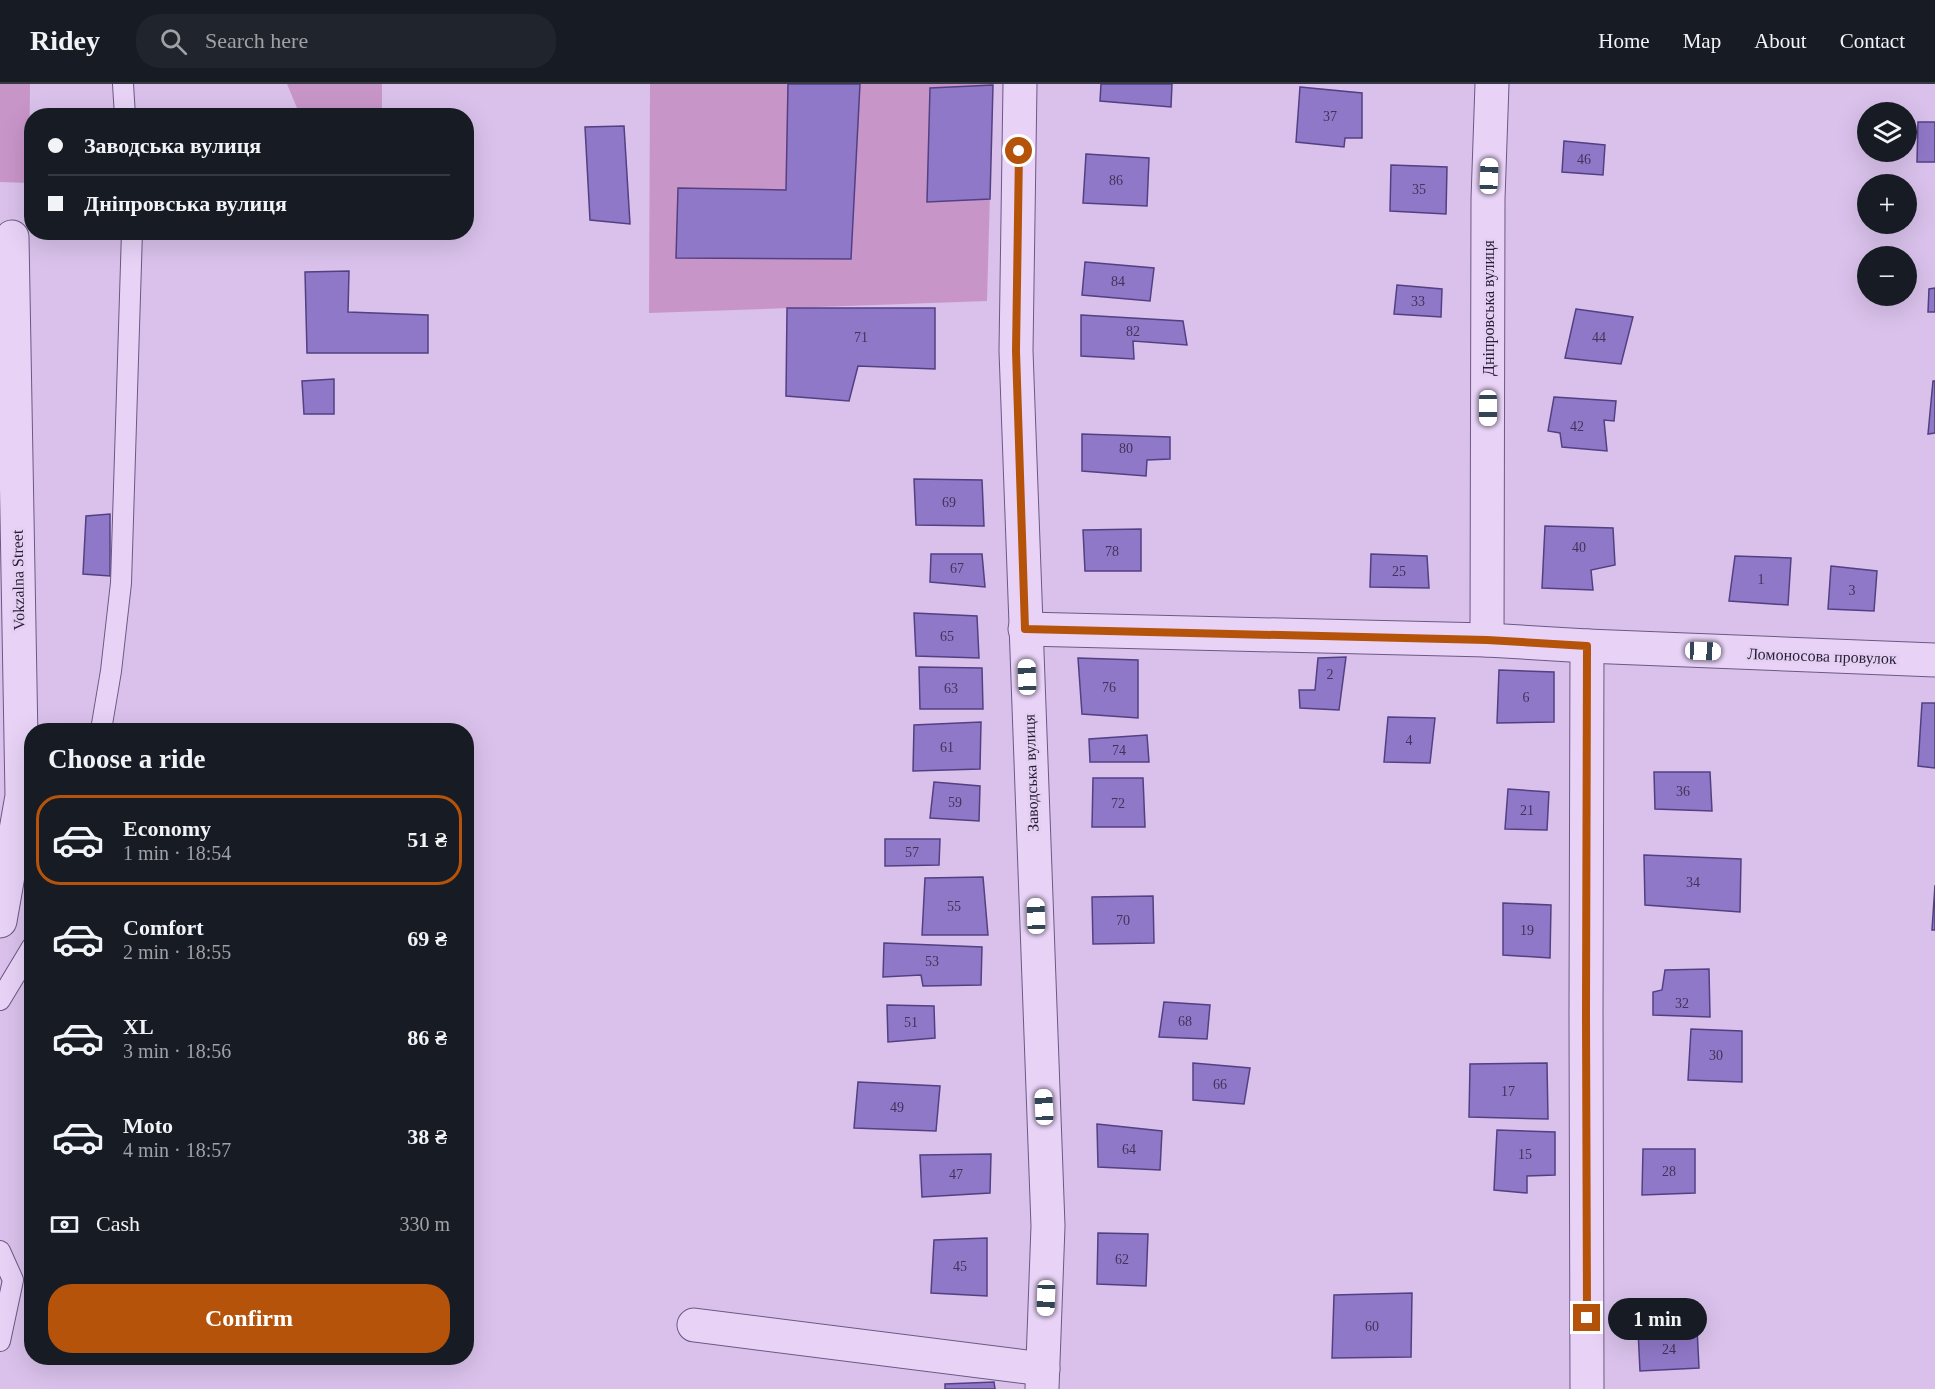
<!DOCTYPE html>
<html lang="en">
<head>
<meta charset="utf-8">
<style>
	:root { --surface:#171b24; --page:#20242c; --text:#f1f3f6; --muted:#9ea1a6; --line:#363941; --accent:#b45309 }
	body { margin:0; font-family:Georgia,serif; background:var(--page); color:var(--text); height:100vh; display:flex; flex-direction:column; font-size:22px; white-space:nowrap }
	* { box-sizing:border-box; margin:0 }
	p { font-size:20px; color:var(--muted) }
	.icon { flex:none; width:33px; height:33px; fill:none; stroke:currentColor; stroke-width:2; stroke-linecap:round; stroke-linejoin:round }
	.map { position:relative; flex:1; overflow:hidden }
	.side { position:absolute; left:24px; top:639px; width:450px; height:642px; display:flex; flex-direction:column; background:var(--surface); border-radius:24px; box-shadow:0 6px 24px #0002 }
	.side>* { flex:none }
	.banner { position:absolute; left:24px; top:24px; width:450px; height:132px; border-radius:24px; box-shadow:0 6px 24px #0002; display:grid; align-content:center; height:132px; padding:0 24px; background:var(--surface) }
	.buttons { position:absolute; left:1857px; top:18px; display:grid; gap:12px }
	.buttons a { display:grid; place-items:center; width:60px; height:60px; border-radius:50%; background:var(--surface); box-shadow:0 6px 24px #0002; font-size:30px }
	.end { position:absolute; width:27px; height:27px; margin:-14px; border:8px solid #b45309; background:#fff; box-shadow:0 0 0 3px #fff }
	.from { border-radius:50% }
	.bubble { position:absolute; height:42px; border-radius:21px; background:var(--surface); box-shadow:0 6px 24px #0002; font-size:20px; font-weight:700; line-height:42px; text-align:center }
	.car { position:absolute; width:18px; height:36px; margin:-18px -9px; border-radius:8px; box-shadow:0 0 4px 2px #0007; background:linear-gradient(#fff 24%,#345 0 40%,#fff 0 76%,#345 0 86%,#fff 0) }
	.banner b { display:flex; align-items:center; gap:21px; height:57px; font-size:22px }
	.banner b+b { border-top:2px solid var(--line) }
	.banner i { width:15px; height:15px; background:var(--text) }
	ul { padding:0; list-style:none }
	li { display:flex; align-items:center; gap:18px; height:90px; margin:0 12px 9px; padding:0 12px; border:3px solid transparent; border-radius:24px }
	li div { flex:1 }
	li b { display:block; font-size:22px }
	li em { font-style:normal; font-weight:700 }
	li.current { border-color:var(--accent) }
	li>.icon { width:54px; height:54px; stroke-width:1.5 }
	h2 { padding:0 24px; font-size:27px; line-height:72px }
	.pay { display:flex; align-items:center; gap:15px; height:66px; padding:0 24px; font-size:22px }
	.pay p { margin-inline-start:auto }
	.action { display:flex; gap:12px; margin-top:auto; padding:12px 24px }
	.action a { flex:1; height:69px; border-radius:24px; background:var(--accent); color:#fff; font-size:24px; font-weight:700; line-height:69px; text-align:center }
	header { display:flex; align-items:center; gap:36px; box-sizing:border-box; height:84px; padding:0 30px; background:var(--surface); border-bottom:2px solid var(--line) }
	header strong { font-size:28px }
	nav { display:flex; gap:33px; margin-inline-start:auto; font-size:21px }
	.search { width:420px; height:54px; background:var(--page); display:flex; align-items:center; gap:15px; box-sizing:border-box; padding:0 21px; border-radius:24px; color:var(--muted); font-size:22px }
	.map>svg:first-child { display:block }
	.green { fill:#c895c9 }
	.building { fill:#9078c8; stroke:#524082; stroke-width:1.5 }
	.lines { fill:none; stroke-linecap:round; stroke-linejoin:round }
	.service-casing { stroke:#6b5984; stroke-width:22 }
	.minor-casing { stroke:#6b5984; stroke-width:35 }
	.service { stroke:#e8d3f7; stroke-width:20 }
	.minor { stroke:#e8d3f7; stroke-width:33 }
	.route { stroke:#b45309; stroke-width:8 }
	.labels { text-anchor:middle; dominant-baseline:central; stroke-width:6; stroke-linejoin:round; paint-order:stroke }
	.number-label { font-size:14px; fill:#403459 }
	.street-label { font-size:16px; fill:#251d34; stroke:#e5d0f3 }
</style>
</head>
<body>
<header>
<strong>Ridey</strong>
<div class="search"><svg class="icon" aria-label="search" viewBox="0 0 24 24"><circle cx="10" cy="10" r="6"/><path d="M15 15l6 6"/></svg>Search here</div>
<nav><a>Home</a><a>Map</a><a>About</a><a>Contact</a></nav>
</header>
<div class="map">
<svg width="1935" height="1305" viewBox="0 0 1935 1305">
	<rect width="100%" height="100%" fill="#d9c1eb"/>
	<!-- green -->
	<g class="green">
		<path d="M0,0h30l-1,99 -29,-1z"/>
		<path d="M287,0h95v31h-82z"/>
		<path d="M650,0h343l-6,217 -338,12z"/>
	</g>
	<!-- building -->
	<g class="building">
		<path d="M788,0h72l-9,175 -175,-1 2,-70 108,2z"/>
		<path d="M1101,0h71l-1,23 -71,-6z"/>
		<path d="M993,1l-3,114 -63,3 3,-114z"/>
		<path d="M1300,3l62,6v45h-17l-1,9 -48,-5z"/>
		<path d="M1918,38h17v40h-18z"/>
		<path d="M624,42l6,98 -40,-4 -5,-93z"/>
		<path d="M1564,57l41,4 -2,30 -41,-3z"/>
		<path d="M1086,70l63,4 -2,48 -64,-3z"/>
		<path d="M1391,81l56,2 -1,47 -56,-3z"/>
		<path d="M1085,178l69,6 -4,33 -68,-6z"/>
		<path d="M349,187l-1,41 80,3v38h-121l-2,-81z"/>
		<path d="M1397,201l45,4 -1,28 -47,-3z"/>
		<path d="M1935,204v24h-7l1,-23z"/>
		<path d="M787,224h148v61l-77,-3 -9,35 -63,-5z"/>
		<path d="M1576,225l57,8 -12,47 -56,-6z"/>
		<path d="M1081,231l102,6 4,24 -54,-4 1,18 -53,-3z"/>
		<path d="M334,295v35h-30l-2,-33z"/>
		<path d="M1933,297h2v52l-7,1z"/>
		<path d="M1554,313l62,4 -2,20 -10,-1 3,31 -45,-4 -2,-14 -12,-2z"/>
		<path d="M1082,350l88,3v22l-23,1 -1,16 -64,-5z"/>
		<path d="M914,395l68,1 2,46 -68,-1z"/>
		<path d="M110,430v62l-27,-2 3,-58z"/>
		<path d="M1545,442l68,2 2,37 -24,5 2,20 -51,-2z"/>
		<path d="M1141,445v42h-56l-2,-41z"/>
		<path d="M931,470h51l3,33 -55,-5z"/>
		<path d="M1371,470l56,2 2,32 -59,-1z"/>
		<path d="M1735,472l56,2 -3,47 -59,-4z"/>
		<path d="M1831,482l46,5 -3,40 -46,-2z"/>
		<path d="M914,529l63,3 2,42 -63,-2z"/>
		<path d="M1346,573l-7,53 -39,-2 -1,-18h16l3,-32z"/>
		<path d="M1078,574l60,2v58l-56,-4z"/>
		<path d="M919,583l63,1 1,41h-63z"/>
		<path d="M1499,586l55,2v50l-57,1z"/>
		<path d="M1922,619h13v65l-17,-2z"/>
		<path d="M1388,633l47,1 -5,45 -46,-1z"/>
		<path d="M981,638l-1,47 -67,2 1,-46z"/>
		<path d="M1147,651l2,27h-59l-1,-23z"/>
		<path d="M1654,688h56l2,39 -57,-2z"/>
		<path d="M1093,694h50l2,49h-53z"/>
		<path d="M934,698l46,4 -1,35 -49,-3z"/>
		<path d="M1508,705l41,3 -2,38 -42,-1z"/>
		<path d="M885,755h55l-1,26 -54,1z"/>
		<path d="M1644,771l97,4 -1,53 -95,-7z"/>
		<path d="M983,793l5,58h-66l3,-57z"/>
		<path d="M1935,801v45h-3z"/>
		<path d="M1153,812l1,47 -61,1 -1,-47z"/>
		<path d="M1503,819l48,2 -1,53 -47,-3z"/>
		<path d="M884,859l98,4 -1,38 -58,1 -2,-11 -38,2z"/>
		<path d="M1709,885l1,48 -57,-2v-23l9,-2 3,-20z"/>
		<path d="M1164,918l46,3 -3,34 -48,-2z"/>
		<path d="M887,921l47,1 1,32 -47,4z"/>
		<path d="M1691,945l51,2v51l-54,-2z"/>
		<path d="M1193,979l57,5 -6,36 -51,-4z"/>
		<path d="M1547,979l1,56 -79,-2 1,-53z"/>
		<path d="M858,998l82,4 -4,45 -82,-3z"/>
		<path d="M1097,1040l65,7 -2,39 -62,-3z"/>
		<path d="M1497,1046l58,2v43l-28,1v17l-33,-3z"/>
		<path d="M1643,1065h52v44l-53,2z"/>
		<path d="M991,1070l-1,39 -68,4 -2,-42z"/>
		<path d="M1098,1149l50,1 -2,52 -49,-2z"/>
		<path d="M987,1154v58l-56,-3 3,-53z"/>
		<path d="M1412,1209l-1,64 -79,1 2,-63z"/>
		<path d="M1697,1244l2,40 -59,3 -2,-41z"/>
		<path d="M994,1298l1,7h-50v-5z"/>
	</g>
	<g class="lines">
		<!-- service casing -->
		<g class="service-casing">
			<g id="service">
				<path d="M123,0l2,32"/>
				<path d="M101,646l10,-59 10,-88 11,-351"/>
				<path d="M0,916l32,-53"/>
				<path d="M0,1167l13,29 -13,61"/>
			</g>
		</g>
		<!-- minor casing -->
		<g class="minor-casing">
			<g id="minor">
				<path d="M1020,0l-4,267 32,875 -6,163"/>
				<path d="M1025,545l462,11 100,6 348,14"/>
				<path d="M1487,556l1,-441 4,-115"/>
				<path d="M0,837l22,-125 -10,-559"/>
				<path d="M694,1241l349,44"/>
				<path d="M1587,1305l-1,-376 1,-367"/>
			</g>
		</g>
		<!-- service -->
		<use href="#service" class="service"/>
		<!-- minor -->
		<use href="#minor" class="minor"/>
	</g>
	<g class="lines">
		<!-- route -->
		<path class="route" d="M1019,67l-3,200 9,278 462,11 100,6 -1,367 1,305"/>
	</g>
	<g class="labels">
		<!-- number labels -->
		<g class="number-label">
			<text x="1330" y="32">37</text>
			<text x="1584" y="75">46</text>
			<text x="1116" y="96">86</text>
			<text x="1419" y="105">35</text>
			<text x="1118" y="197">84</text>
			<text x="1418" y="217">33</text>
			<text x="1133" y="247">82</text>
			<text x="861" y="253">71</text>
			<text x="1599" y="253">44</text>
			<text x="1577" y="342">42</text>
			<text x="1126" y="364">80</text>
			<text x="949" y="418">69</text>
			<text x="1579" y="463">40</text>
			<text x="1112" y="467">78</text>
			<text x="957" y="484">67</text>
			<text x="1399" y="487">25</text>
			<text x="1761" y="495">1</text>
			<text x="1852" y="506">3</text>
			<text x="947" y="552">65</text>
			<text x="1330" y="590">2</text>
			<text x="1109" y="603">76</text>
			<text x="951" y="604">63</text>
			<text x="1526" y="613">6</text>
			<text x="1409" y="656">4</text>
			<text x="947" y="663">61</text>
			<text x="1119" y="666">74</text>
			<text x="1683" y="707">36</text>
			<text x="955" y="718">59</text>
			<text x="1118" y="719">72</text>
			<text x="1527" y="726">21</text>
			<text x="912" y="768">57</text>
			<text x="1693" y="798">34</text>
			<text x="954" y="822">55</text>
			<text x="1123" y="836">70</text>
			<text x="1527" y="846">19</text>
			<text x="932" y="877">53</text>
			<text x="1682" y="919">32</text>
			<text x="1185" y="937">68</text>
			<text x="911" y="938">51</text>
			<text x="1716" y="971">30</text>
			<text x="1220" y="1000">66</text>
			<text x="1508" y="1007">17</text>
			<text x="897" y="1023">49</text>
			<text x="1129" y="1065">64</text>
			<text x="1525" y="1070">15</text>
			<text x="1669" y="1087">28</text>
			<text x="956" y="1090">47</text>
			<text x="1122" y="1175">62</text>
			<text x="960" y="1182">45</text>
			<text x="1372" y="1242">60</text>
			<text x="1669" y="1265">24</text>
		</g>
		<!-- street labels -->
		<g class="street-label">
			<text transform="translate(1488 224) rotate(-90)">Дніпровська вулиця</text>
			<text transform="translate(18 496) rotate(-91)">Vokzalna Street</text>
			<text transform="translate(1822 572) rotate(2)">Ломоносова провулок</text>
			<text transform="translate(1031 689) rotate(-92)">Заводська вулиця</text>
		</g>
	</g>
</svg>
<div class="buttons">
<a><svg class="icon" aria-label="layers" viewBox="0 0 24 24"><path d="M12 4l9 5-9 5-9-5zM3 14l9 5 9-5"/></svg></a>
<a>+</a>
<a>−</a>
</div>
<i class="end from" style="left:1019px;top:67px"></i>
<i class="end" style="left:1587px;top:1234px"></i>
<div class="bubble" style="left:1608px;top:1214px;width:99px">1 min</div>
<i class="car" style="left:1489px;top:92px;rotate:2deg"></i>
<i class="car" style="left:1488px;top:324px;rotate:180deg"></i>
<i class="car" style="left:1703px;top:567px;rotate:92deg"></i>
<i class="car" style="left:1027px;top:593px;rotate:358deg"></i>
<i class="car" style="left:1036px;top:832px;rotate:358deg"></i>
<i class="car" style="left:1044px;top:1023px;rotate:357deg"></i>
<i class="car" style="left:1046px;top:1214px;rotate:182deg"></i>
<div class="banner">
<b><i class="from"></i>Заводська вулиця</b>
<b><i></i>Дніпровська вулиця</b>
</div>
<section class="side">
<h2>Choose a ride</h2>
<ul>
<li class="current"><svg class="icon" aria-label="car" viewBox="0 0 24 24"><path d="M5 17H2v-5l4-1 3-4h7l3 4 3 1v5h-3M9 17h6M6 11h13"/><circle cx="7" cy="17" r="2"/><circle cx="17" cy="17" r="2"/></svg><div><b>Economy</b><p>1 min · 18:54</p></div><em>51 ₴</em></li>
<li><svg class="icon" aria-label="car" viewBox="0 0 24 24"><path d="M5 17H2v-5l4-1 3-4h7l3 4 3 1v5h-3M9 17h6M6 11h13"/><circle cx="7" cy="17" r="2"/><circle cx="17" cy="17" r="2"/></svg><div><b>Comfort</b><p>2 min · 18:55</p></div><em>69 ₴</em></li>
<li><svg class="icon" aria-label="car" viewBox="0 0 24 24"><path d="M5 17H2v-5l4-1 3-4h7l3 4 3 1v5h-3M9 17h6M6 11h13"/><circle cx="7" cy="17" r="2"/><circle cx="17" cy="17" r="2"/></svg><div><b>XL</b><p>3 min · 18:56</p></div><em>86 ₴</em></li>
<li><svg class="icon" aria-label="car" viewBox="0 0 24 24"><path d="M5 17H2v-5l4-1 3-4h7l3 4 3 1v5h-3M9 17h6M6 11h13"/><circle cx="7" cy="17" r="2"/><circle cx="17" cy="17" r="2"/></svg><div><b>Moto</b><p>4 min · 18:57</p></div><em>38 ₴</em></li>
</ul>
<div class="pay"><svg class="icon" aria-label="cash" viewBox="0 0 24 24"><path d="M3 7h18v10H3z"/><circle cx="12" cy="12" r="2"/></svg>Cash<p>330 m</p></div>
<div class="action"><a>Confirm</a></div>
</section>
</div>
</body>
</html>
